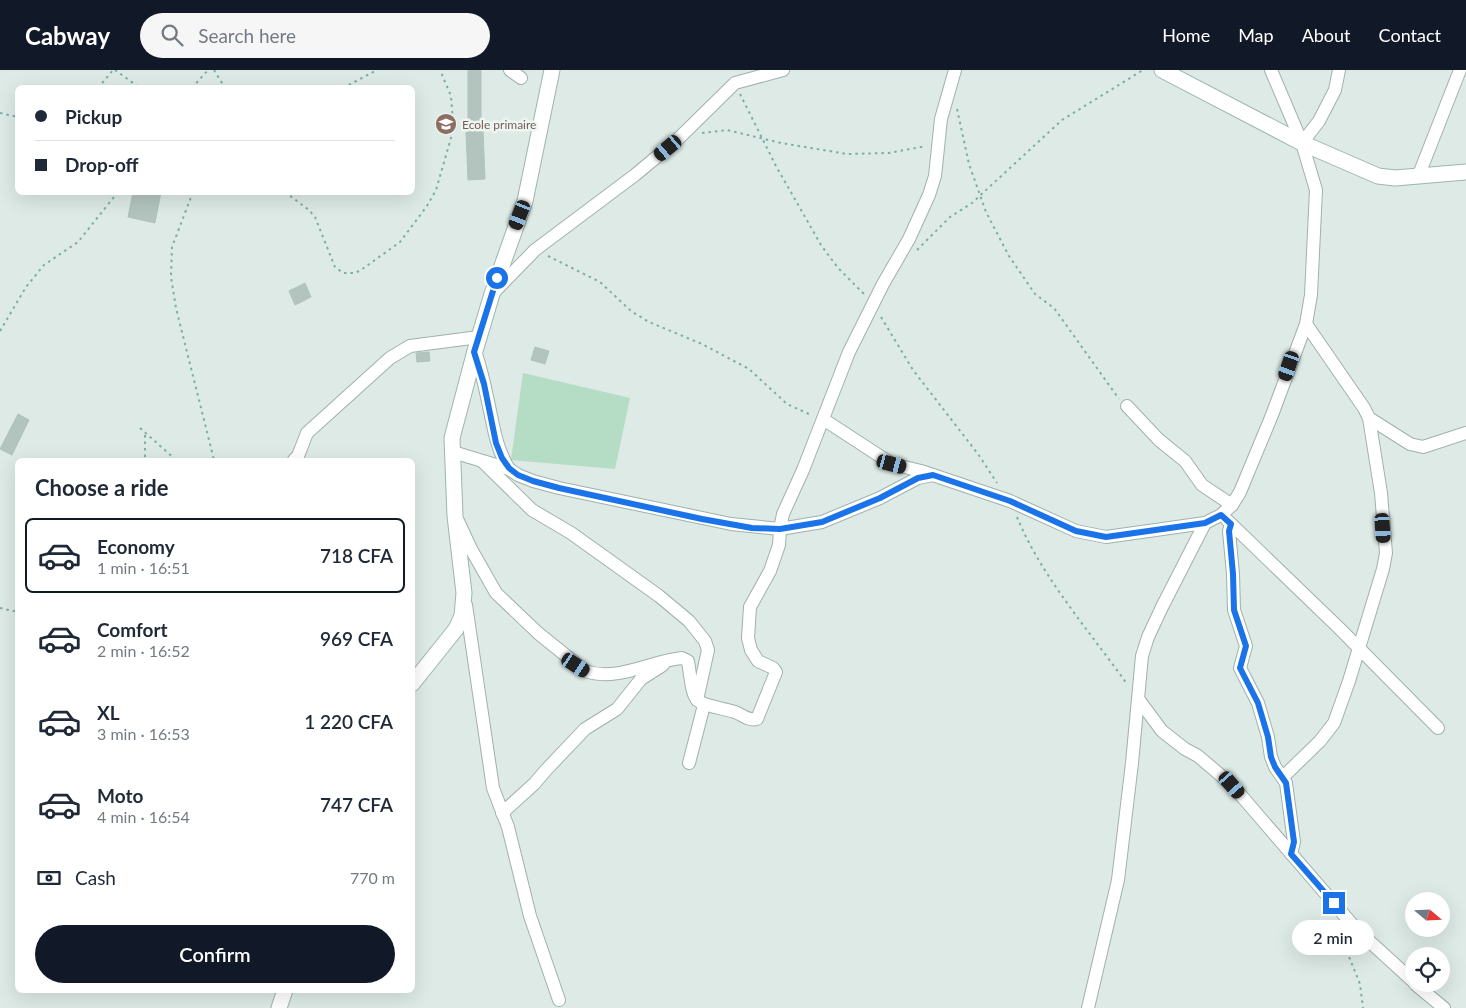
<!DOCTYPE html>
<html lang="en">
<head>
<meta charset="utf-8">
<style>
	:root { --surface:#fff; --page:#f6f6f7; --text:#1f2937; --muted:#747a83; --line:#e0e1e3; --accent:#111827 }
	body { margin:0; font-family:Lato,sans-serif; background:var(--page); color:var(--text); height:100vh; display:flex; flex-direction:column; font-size:19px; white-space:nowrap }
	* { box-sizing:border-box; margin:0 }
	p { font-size:16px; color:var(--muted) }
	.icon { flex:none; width:28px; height:28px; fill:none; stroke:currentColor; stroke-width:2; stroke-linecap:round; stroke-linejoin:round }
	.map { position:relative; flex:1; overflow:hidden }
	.side { position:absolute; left:15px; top:388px; width:400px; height:535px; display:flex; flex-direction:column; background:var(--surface); border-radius:8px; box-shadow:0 5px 20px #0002 }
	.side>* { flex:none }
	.top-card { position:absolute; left:15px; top:15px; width:400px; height:110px; border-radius:8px; box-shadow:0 5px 20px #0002; display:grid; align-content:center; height:110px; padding:0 20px; background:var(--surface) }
	.needle { width:32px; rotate:109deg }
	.buttons { position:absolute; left:1405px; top:822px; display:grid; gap:10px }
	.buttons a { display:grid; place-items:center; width:45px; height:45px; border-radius:50%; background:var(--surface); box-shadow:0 5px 20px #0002; font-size:25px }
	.end { position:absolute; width:22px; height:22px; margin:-11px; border:6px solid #1a73e8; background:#fff; box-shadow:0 0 0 2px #fff }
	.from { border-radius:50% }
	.bubble { position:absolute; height:35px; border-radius:18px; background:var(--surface); box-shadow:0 5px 20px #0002; font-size:16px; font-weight:600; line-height:35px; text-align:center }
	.car { position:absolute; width:15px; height:30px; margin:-15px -8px; border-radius:6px; box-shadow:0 0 4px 1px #0007; background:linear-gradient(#222 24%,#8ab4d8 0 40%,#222 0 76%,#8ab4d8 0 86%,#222 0) }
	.top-card b { display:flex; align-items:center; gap:18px; height:48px; font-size:19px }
	.top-card b+b { border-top:1px solid var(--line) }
	.top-card i { width:12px; height:12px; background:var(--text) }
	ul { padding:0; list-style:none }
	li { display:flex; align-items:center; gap:15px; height:75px; margin:0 10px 8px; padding:0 10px; border:2px solid transparent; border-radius:8px }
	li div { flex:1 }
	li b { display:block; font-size:19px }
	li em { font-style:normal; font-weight:600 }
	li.current { border-color:var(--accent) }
	li>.icon { width:45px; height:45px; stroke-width:1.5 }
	h2 { padding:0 20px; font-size:22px; line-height:60px }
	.pay { display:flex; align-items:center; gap:12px; height:55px; padding:0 20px; font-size:19px }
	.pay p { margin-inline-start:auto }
	.cta { display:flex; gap:10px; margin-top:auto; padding:10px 20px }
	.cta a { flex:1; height:58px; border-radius:30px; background:var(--accent); color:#fff; font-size:20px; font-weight:600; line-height:58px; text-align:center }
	header { display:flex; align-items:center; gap:30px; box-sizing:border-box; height:70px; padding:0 25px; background:var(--accent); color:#fff }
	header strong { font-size:24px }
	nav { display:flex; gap:28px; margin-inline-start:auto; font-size:18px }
	.search { width:350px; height:45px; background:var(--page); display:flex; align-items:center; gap:12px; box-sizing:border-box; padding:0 18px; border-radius:28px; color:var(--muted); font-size:19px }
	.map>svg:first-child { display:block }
	.green { fill:#b5dcc4 }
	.building { fill:#b3c4bf; stroke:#b0c3bd }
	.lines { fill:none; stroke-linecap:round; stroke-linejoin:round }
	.street-casing { stroke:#a0b1ad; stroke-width:14 }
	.secondary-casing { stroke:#9cb6af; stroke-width:17 }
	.path { stroke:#7daea4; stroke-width:2; stroke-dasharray:2.5 4; stroke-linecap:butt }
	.street { stroke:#fff; stroke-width:12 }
	.secondary { stroke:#fff; stroke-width:15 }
	.route { stroke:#1a73e8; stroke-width:6 }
	.labels { text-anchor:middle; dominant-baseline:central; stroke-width:5; stroke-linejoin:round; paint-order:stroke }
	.education-label { font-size:12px; fill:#785e54; stroke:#edf6f3; text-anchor:start }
</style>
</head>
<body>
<header>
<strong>Cabway</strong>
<div class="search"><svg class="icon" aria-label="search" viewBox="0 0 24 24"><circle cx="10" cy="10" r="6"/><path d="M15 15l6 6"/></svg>Search here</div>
<nav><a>Home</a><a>Map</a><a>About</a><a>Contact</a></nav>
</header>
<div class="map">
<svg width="1466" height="938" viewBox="0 0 1466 938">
	<rect width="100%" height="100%" fill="#ddeae6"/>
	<!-- green -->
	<path class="green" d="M523,303l107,25 -15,71 -104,-9z"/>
	<!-- building -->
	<g class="building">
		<path d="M468,0h13v61h2l2,48 -17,1 -2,-48h2z"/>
		<path d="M133,122h28l-6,31 -27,-6z"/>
		<path d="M305,213l6,14 -16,8 -6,-14z"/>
		<path d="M535,277l14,4 -4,13 -14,-4z"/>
		<path d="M429,282l1,9 -13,1 -1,-9z"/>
		<path d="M18,344l11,6 -17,35 -12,-6z"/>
	</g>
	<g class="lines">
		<!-- street casing -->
		<g class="street-casing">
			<g id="street">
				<path d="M510,0l11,8"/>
				<path d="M1302,73l17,-22 16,-31 4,-20"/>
				<path d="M1418,107l42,-107"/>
				<path d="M494,222l41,-42 100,-75 42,-35 58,-57 48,-13"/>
				<path d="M475,281c5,15 9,31 12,46 6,25 8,50 22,72"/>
				<path d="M1127,336l32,34 26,21 17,24 30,20"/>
				<path d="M1369,348l41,26 13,3 43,-14"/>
				<path d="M823,349l69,45 29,7 89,30 66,30 30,6 99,-14"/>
				<path d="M453,382l56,17 9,6 15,6 26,7 172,36 49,5 42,-7 58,-24 38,-20 15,-3"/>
				<path d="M294,390l4,-4 9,-23 83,-75 20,-12 69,-9"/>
				<path d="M483,392l49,48 39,23 88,63 30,25 16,20 3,9 -11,50"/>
				<path d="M1227,450l112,108 99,100"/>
				<path d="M458,451l13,28 25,44 42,40 47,38c32,11 66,-10 97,-13l6,3c7,48 3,39 47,51 8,3 13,9 22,7l19,-47 -3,-4 -15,-7 -7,-11 -3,-12 2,-31 20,-36 9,-26 1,-16 3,-15 20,-44 46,-118 34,-68 26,-45 20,-44 6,-19 6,-57 14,-49"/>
				<path d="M1231,454l-2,7 4,43 1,36 12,36 -6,22 18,35 10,34 3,20 4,10 11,16 8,59 -3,12"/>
				<path d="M466,535l27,183 15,39 22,89 29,84"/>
				<path d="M1139,630l23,31 23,18 13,7 34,29 125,145 57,52"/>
				<path d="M689,693l15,-58"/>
				<path d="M1283,707l37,-36 14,-18 15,-42 34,-112 3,-16 -5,-60 -12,-75 -5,-10 -58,-84"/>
				<path d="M502,743l32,-29 12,-14 39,-41 32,-20 24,-30 22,-14"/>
				<path d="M1415,914l29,24"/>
				<path d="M1088,938l30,-128 14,-117 10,-107 6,-19 14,-30 43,-84 16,-8 11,-10 8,-13 32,-77 34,-91 5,-29 5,-105 -14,-47 -31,-73"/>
			</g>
		</g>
		<!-- secondary casing -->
		<g class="secondary-casing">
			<g id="secondary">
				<path d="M1162,0l140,73 76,33 17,2 71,-6"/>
				<path d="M412,614l44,-55 6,-13 2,-23 -9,-77 -3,-78 23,-87 17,-57 33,-93 27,-131"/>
				<path d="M279,938l6,-18"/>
			</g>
		</g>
		<!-- path -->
		<g class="path">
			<path d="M115,0l25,18"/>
			<path d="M214,0l11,18"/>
			<path d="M98,18l15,-18"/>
			<path d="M192,18l16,-18"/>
			<path d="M343,18l34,-18"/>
			<path d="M740,24l36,72 45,79 17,23 27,27"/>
			<path d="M957,39l12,55 17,48 23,44 26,38 19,14 65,91"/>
			<path d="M0,43l18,4"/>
			<path d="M702,63l25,-3 54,13 66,11 42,-1 37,-7"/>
			<path d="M193,122l-21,55 -1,30 5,31 38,152"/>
			<path d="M285,122l24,18 6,7 20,50 8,6h12l6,-3 39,-28 27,-36 9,-16 15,-52 2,-16 -2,-26 -11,-26"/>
			<path d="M917,180l33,-33 22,-14 90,-83 81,-50"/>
			<path d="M548,186l52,26 31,29 18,11 53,22 47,25 38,35 24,11"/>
			<path d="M881,247l32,53 65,84 19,29"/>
			<path d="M0,261l26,-44 18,-22 34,-23 40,-50"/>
			<path d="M140,358l36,32"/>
			<path d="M145,365v25"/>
			<path d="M1017,447c24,59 73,115 110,167"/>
			<path d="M0,538l18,4"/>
			<path d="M1350,870l-5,7 15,37 3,24"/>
		</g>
		<!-- street -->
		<use href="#street" class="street"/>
		<!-- secondary -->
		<use href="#secondary" class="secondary"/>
	</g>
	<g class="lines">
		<!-- route -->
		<path class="route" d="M497,208l-23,74 10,32 12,59 6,15 7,10 9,7 15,6 26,7 143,31 50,9 28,1 42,-7 58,-24 38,-20 15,-3 77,26 66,30 30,6 99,-14 16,-8 10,9 -2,7 4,43 1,36 12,36 -6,22 18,35 10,34 3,20 4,10 11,16 8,59 -3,12 43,49"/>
	</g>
	<!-- icons -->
	<defs>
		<g id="school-disc" transform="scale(1.125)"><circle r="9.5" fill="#8d6e63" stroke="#edf6f3"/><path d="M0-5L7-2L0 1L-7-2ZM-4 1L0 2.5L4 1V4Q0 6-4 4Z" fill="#fff"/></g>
	</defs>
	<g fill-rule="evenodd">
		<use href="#school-disc" x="446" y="54"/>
	</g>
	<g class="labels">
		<!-- education labels -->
		<g class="education-label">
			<text x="462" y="54">Ecole primaire</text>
		</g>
	</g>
</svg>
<div class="buttons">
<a><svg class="needle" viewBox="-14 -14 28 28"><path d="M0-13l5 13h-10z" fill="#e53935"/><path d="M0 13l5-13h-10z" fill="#747a83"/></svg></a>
<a><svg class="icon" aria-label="locate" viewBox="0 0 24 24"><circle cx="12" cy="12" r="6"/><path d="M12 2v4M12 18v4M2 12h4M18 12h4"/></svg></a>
</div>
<i class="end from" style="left:497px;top:208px"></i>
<i class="end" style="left:1334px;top:833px"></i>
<div class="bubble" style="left:1292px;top:850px;width:82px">2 min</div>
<i class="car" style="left:668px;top:78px;rotate:230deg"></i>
<i class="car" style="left:520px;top:145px;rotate:201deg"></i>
<i class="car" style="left:1289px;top:296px;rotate:199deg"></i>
<i class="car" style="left:892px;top:394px;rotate:105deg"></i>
<i class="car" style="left:1383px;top:458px;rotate:176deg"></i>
<i class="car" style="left:576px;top:595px;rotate:124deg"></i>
<i class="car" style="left:1232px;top:715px;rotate:139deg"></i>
<div class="top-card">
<b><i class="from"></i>Pickup</b>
<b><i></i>Drop-off</b>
</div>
<section class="side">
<h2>Choose a ride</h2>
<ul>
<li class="current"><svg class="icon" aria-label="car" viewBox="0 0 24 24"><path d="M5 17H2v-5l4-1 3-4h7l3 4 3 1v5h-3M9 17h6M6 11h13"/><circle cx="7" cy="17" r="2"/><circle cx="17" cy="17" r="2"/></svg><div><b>Economy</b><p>1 min · 16:51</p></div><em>718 CFA</em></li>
<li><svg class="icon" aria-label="car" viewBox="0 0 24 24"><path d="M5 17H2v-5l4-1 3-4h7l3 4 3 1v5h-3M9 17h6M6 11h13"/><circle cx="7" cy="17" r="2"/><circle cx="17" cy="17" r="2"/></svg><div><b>Comfort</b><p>2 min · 16:52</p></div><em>969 CFA</em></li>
<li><svg class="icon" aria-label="car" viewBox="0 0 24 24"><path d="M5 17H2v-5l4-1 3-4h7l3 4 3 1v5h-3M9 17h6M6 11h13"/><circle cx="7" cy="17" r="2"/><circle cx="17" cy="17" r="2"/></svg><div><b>XL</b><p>3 min · 16:53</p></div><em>1 220 CFA</em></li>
<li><svg class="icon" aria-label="car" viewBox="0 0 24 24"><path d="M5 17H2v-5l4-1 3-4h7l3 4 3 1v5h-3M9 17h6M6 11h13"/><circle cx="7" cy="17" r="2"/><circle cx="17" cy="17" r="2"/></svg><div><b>Moto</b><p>4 min · 16:54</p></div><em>747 CFA</em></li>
</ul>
<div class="pay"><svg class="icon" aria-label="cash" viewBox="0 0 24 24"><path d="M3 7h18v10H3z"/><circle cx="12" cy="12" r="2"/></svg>Cash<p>770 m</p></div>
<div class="cta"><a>Confirm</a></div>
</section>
</div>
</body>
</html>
